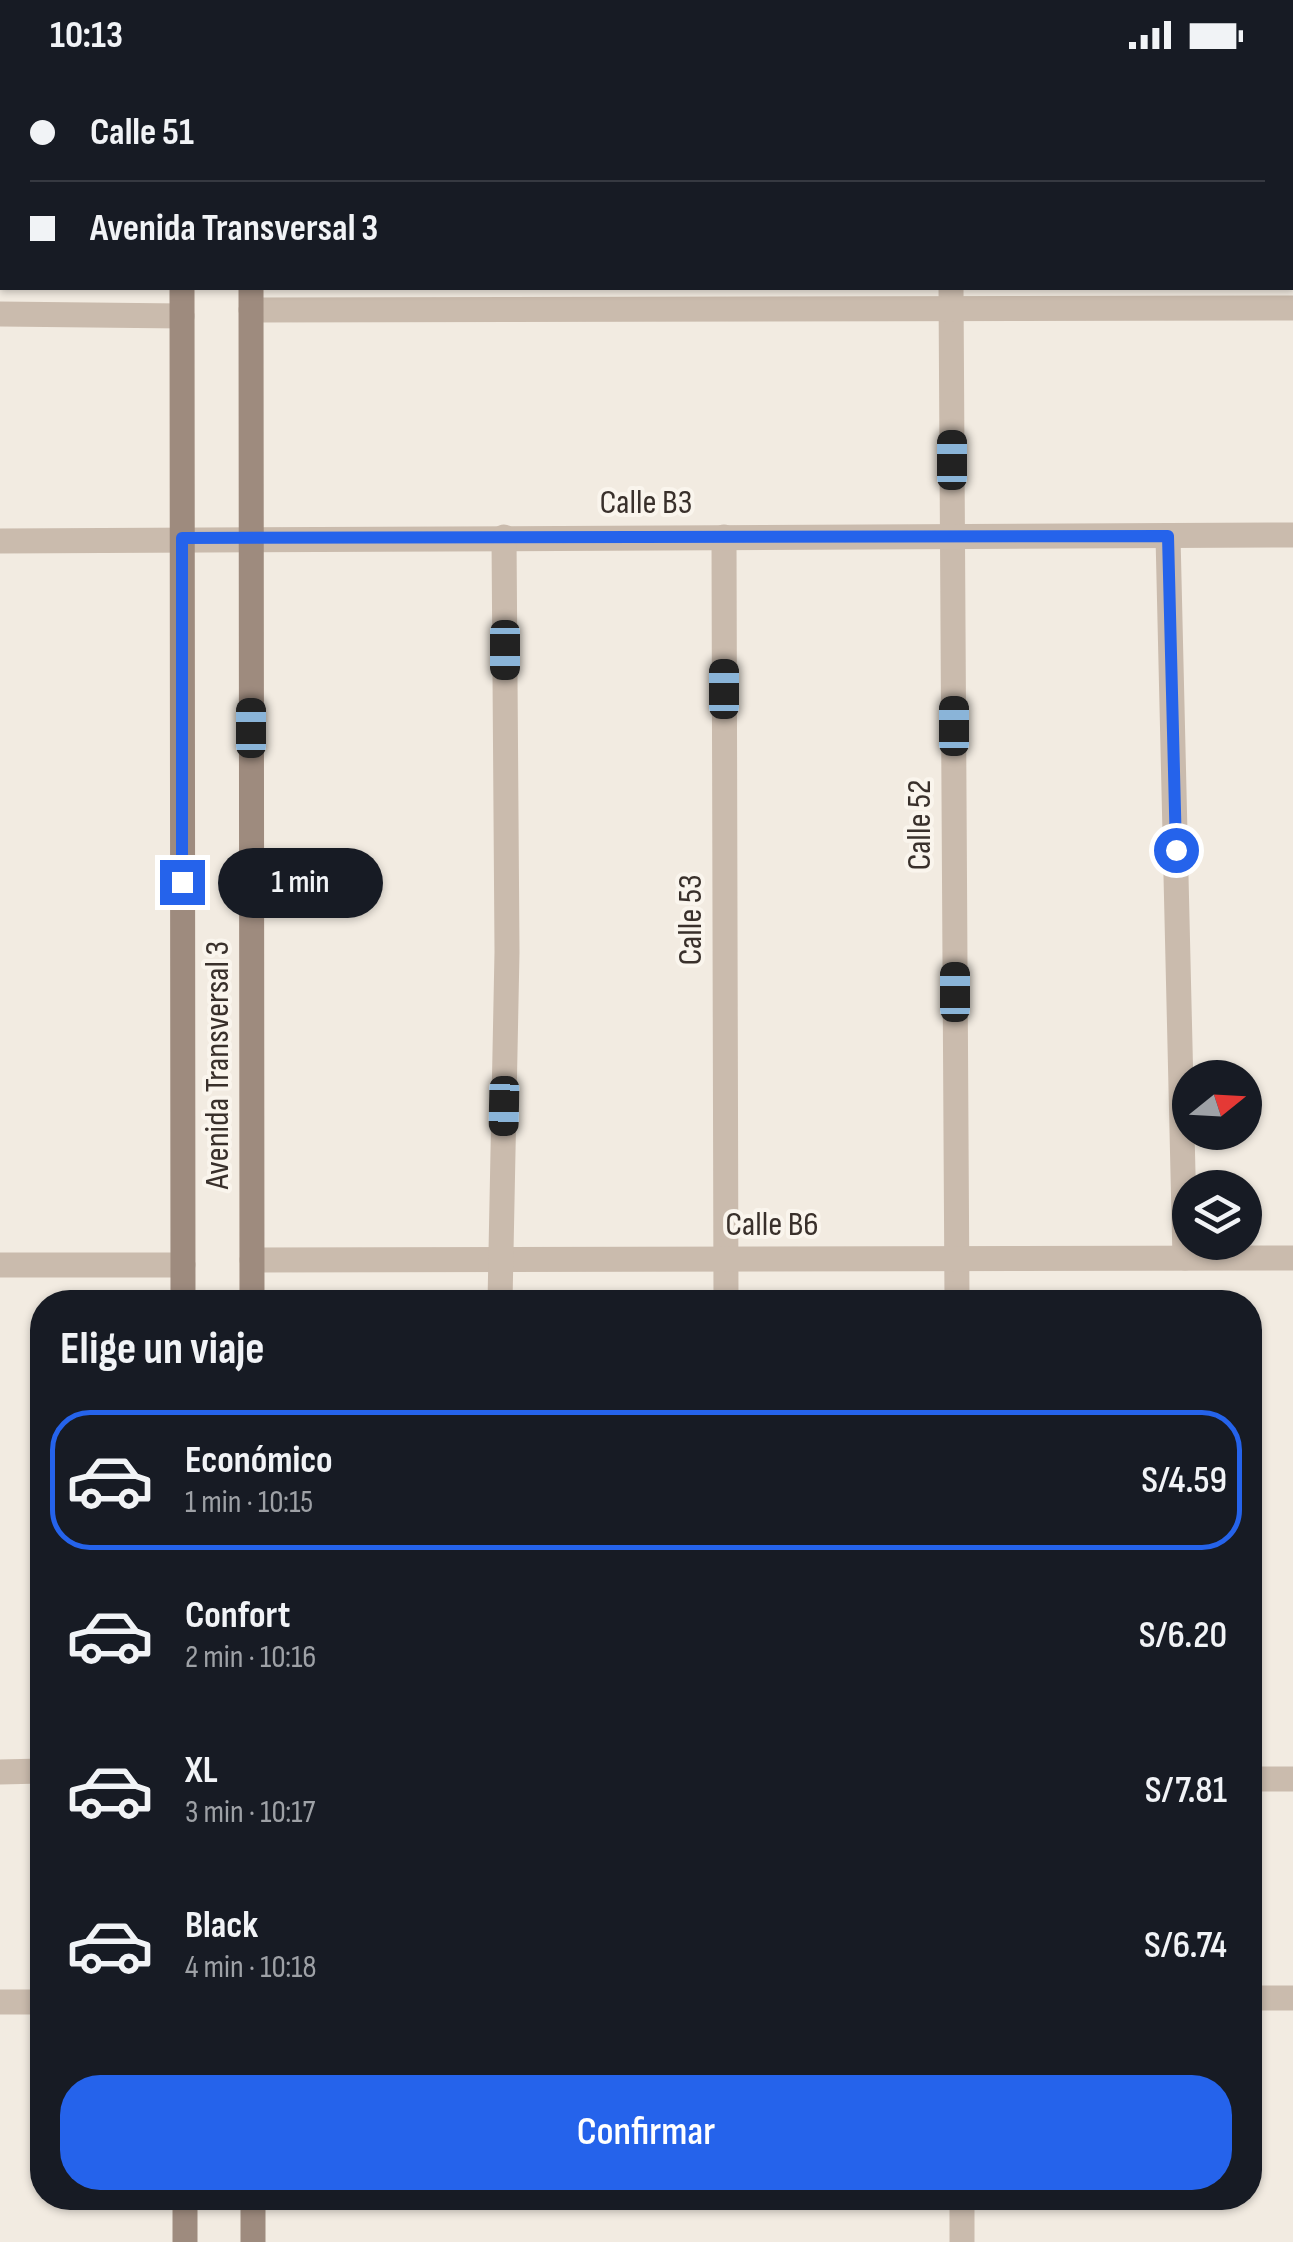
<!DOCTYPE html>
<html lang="es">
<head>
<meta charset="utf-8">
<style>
	:root { --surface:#171b24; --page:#242831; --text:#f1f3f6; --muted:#9ea1a6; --line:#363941; --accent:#2563eb }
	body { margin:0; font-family:"Sofia Sans Condensed",sans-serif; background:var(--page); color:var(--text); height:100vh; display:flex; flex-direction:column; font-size:38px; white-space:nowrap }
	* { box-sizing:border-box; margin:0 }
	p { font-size:32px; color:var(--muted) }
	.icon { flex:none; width:55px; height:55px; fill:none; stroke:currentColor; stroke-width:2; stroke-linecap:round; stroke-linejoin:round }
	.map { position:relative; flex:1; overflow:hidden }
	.drawer { position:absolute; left:30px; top:1220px; width:1232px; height:920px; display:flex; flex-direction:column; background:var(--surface); border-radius:40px; box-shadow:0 2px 8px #0004 }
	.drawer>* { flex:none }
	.top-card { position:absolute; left:0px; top:0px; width:1295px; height:220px; box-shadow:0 2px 8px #0004; display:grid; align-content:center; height:220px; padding:0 30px; background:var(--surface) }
	.needle { width:65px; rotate:72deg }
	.buttons { position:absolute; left:1172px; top:990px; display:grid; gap:20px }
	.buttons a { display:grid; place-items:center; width:90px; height:90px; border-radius:50%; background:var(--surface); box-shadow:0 2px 8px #0004; font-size:50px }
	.end { position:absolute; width:45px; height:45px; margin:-22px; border:12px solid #2563eb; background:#fff; box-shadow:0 0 0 5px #fff }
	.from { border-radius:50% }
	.bubble { position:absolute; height:70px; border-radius:35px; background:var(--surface); box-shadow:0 2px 8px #0004; font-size:32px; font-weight:600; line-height:70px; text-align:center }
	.car { position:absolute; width:30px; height:60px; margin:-30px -15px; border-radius:12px; box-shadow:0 0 8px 2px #0007; background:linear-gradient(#222 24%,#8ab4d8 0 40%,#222 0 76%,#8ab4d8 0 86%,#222 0) }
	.top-card b { display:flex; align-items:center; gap:35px; height:95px; font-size:38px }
	.top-card b+b { border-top:2px solid var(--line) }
	.top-card i { width:25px; height:25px; background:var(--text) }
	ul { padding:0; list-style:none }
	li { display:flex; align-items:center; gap:30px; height:140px; margin:0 20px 15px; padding:0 10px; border:5px solid transparent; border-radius:40px }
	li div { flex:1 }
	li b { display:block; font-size:38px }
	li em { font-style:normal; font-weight:600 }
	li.current { border-color:var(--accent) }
	li>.icon { width:90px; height:90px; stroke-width:1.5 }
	h2 { padding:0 30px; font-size:45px; line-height:120px }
	.primary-button { display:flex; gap:20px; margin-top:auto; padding:20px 30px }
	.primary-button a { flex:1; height:115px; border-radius:40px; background:var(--accent); color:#fff; font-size:40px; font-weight:600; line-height:115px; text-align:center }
	.status { display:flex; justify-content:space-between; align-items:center; height:70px; padding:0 50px; background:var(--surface); direction:ltr }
	.status svg { height:28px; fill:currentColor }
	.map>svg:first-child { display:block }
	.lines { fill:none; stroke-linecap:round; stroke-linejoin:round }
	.street { stroke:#cabbad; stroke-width:25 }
	.secondary { stroke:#9e8b7e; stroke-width:25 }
	.route { stroke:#2563eb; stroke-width:12 }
	.labels { text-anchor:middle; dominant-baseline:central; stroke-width:8; stroke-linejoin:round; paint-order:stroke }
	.street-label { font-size:35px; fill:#39302b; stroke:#faf5ed }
</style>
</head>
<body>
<div class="status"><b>10:13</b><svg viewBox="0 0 49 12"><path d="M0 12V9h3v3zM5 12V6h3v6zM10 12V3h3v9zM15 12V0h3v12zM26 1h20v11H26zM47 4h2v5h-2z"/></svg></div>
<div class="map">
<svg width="1293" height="2172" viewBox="0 0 1293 2172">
	<rect width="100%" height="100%" fill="#f2ebe1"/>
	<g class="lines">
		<!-- street -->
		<g class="street">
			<path d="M704,0v2"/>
			<path d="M950,0v2"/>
			<path d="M484,2v-2"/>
			<path d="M1180,2v-2"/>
			<path d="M0,16h2"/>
			<path d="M1292,23h1"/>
			<path d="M951,218l6,1014"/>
			<path d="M251,240l1042,-2"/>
			<path d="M0,244l182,2"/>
			<path d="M1168,466l17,722"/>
			<path d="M724,467l2,765"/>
			<path d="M0,471l1293,-6"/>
			<path d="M252,1190l1041,-2"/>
			<path d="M0,1195h183"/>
			<path d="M500,1232l7,-350 -3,-415"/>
			<path d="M0,1702l42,-1"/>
			<path d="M1250,1709h43"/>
			<path d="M1250,1928h43"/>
			<path d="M0,1932h42"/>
			<path d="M962,2128v44"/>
		</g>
		<!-- secondary -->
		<g class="secondary">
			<path d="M182,0v2"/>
			<path d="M251,0v2"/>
			<path d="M182,218l1,1014"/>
			<path d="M251,218l1,1014"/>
			<path d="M185,2128v44"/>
			<path d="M253,2128v44"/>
		</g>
	</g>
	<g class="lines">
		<!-- route -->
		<path class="route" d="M182,812v-344l986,-2 8,314"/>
	</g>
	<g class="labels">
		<!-- street labels -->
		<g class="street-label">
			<text x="646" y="432">Calle B3</text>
			<text transform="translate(919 755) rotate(-90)">Calle 52</text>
			<text transform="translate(690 850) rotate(-90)">Calle 53</text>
			<text transform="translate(217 995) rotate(-90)">Avenida Transversal 3</text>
			<text x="772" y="1154">Calle B6</text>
		</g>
	</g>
</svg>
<div class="buttons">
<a><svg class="needle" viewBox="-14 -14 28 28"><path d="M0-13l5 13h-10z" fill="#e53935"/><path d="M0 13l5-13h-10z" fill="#9ea1a6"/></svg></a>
<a><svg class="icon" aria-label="layers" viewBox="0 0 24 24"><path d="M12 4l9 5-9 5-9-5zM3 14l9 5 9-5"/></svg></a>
</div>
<i class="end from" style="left:1176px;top:780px"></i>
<i class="end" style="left:182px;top:812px"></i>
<div class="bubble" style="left:218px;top:778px;width:165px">1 min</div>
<i class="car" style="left:952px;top:390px;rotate:0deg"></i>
<i class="car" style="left:505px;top:580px;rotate:180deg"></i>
<i class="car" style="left:724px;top:619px;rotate:0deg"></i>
<i class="car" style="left:954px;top:656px;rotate:0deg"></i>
<i class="car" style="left:251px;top:658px;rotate:0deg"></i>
<i class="car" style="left:955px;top:922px;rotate:0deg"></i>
<i class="car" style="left:504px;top:1036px;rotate:181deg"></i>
<div class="top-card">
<b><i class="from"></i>Calle 51</b>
<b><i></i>Avenida Transversal 3</b>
</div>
<section class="drawer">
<h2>Elige un viaje</h2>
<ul>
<li class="current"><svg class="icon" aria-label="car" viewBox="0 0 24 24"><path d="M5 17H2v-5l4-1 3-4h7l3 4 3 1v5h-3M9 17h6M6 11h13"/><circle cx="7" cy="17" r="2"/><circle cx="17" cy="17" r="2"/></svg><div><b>Económico</b><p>1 min · 10:15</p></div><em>S/4.59</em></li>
<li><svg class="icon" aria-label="car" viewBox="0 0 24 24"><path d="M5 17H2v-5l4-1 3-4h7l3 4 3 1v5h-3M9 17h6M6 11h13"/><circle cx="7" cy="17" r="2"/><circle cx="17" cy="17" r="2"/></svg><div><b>Confort</b><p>2 min · 10:16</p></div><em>S/6.20</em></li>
<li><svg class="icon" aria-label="car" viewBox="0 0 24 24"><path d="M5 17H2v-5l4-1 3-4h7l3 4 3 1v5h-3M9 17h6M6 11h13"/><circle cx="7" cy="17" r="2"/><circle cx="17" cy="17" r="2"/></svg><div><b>XL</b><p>3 min · 10:17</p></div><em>S/7.81</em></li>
<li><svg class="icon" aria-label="car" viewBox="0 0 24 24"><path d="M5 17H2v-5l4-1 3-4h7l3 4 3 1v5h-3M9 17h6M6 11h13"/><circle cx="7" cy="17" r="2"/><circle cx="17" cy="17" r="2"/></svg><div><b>Black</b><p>4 min · 10:18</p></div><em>S/6.74</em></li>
</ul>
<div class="primary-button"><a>Confirmar</a></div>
</section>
</div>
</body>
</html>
